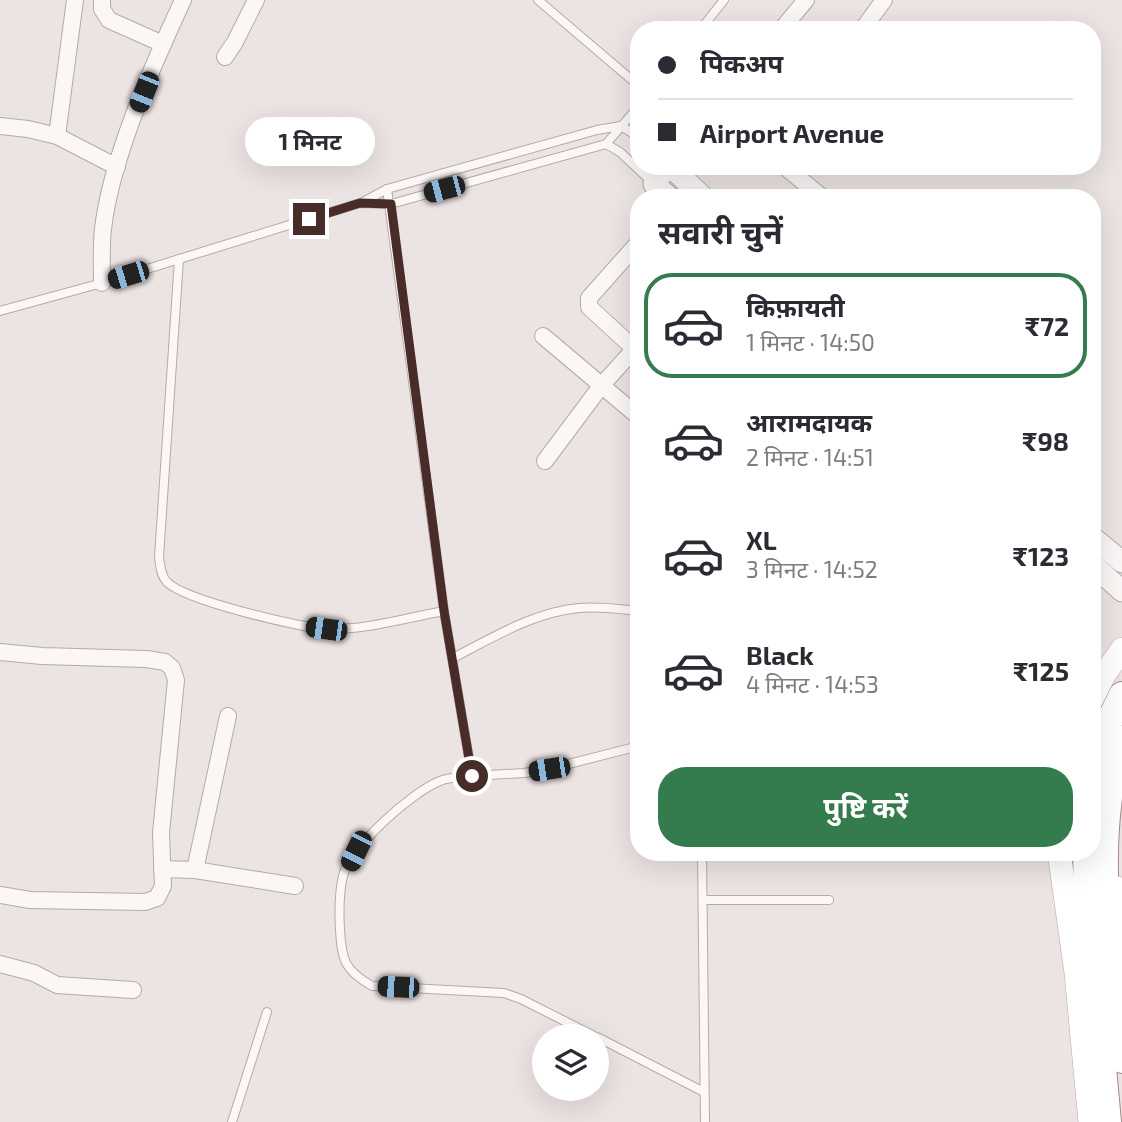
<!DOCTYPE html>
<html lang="hi">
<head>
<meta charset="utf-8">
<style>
	:root { --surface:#fff; --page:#f2f2f3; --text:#2b2b33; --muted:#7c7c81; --line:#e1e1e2; --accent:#347b4e }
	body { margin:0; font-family:"Exo 2","Noto Sans Devanagari",sans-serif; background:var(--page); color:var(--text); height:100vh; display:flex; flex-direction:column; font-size:26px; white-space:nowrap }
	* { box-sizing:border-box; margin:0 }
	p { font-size:23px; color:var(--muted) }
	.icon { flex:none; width:38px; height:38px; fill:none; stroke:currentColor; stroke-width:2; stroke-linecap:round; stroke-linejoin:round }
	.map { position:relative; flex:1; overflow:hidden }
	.side { position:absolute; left:630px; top:189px; width:471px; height:672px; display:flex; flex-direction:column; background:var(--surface); border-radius:28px; box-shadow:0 7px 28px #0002 }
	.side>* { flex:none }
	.top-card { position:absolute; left:630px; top:21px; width:471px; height:154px; border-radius:28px; box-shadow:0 7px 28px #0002; display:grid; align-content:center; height:154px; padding:0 28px; background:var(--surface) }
	.controls { position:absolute; left:532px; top:1024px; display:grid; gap:14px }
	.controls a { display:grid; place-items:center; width:77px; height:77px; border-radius:50%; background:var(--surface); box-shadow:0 7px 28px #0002; font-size:35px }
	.end { position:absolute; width:32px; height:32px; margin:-16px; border:9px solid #472c29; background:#fff; box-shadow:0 0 0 4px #fff }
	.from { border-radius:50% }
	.bubble { position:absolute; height:49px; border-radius:24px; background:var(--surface); box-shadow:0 7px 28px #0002; font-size:23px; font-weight:700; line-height:49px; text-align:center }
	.car { position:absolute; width:21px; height:42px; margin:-21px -10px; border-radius:9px; box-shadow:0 0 5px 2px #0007; background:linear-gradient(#222 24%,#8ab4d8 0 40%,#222 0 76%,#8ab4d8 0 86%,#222 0) }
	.top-card b { display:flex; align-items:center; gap:24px; height:66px; font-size:26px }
	.top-card b+b { border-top:2px solid var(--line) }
	.top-card i { width:18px; height:18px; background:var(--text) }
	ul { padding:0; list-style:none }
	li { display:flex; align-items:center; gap:21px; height:105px; margin:0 14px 10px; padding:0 14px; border:4px solid transparent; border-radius:28px }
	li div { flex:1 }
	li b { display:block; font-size:26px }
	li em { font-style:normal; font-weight:700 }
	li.current { border-color:var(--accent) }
	li>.icon { width:63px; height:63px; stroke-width:1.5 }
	h2 { padding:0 28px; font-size:32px; line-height:84px }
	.cta { display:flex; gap:14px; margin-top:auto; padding:14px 28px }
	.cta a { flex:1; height:80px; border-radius:28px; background:var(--accent); color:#fff; font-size:28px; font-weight:700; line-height:80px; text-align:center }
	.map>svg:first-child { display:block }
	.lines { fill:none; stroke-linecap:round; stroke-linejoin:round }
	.service-casing { stroke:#b7a9a7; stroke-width:10 }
	.minor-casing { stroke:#b7a9a7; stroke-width:18 }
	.tertiary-casing { stroke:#b7a9a7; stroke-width:23 }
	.secondary-casing { stroke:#b7a9a7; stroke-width:24 }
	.trunk-casing { stroke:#a58b89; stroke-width:28 }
	.service { stroke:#faf7f6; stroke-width:8 }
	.minor { stroke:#faf7f6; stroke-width:16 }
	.tertiary { stroke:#faf7f6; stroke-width:21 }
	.secondary { stroke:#fff; stroke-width:23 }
	.trunk { stroke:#fff; stroke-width:26 }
	.route { stroke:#472c29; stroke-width:9 }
</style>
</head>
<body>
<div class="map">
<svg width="1122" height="1122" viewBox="0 0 1122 1122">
	<rect width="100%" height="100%" fill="#ece4e3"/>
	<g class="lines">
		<!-- service casing -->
		<g class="service-casing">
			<g id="service">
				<path d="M538,0l101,86"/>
				<path d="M700,30l24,-30"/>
				<path d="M606,144l14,8 34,32"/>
				<path d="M606,144l33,-38"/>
				<path d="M387,189l57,422 28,165c-10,1 -23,1 -32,5 -28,11 -89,65 -97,95 -4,17 -4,36 -3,54 2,30 4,40 32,56l132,7 17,6 73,37"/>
				<path d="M363,202l24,-13 210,-59 24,-4 18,11"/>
				<path d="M179,259l-20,298c1,8 2,19 8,25 17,18 133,46 160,47 39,1 78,-11 117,-18"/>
				<path d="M0,311l102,-28 258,-80 31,1 215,-60"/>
				<path d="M453,658c39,-20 81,-46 126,-50 20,-2 40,1 60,3"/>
				<path d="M472,776l52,-3 25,-4 90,-23"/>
				<path d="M702,852l3,270"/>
				<path d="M704,900h125"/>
				<path d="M597,1037l107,55"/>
				<path d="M232,1122l35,-110"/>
			</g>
		</g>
		<!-- minor casing -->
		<g class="minor-casing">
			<g id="minor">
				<path d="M102,0v9l7,11 54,24"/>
				<path d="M781,30l25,-30"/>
				<path d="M862,30l22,-30"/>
				<path d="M225,57l10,-15 21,-42"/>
				<path d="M0,126l28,3 29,7 60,31"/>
				<path d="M57,136l18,-136"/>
				<path d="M784,166l39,32"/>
				<path d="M639,242l-50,56v9l50,46"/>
				<path d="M102,283c0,-17 -1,-36 1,-54 8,-71 50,-164 80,-229"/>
				<path d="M543,336l96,81"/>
				<path d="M545,461l56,-75 38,-42"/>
				<path d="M0,652l42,4 104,3 19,3 7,6 4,12 -15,153 2,53 -6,12 -12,4 -115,-2 -30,-5"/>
				<path d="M162,869l33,1 33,-154"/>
				<path d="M195,870l100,16"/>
				<path d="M0,964l34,9 23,12 76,5"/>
			</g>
		</g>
		<!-- tertiary casing -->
		<g class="tertiary-casing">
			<g id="tertiary">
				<path d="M668,166l-14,18 16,14"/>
				<path d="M670,166l34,32"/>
				<path d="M1092,537l30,25"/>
				<path d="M1092,564l30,27"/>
			</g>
		</g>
		<!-- secondary casing -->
		<g class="secondary-casing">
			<g id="secondary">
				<path d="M1092,699l12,-24 18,-26"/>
				<path d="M1059,852l17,121 14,149"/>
				<path d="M1117,888l5,44"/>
			</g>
		</g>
		<!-- trunk casing -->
		<g class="trunk-casing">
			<g id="trunk">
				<path d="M1122,739c-33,104 -10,215 0,321"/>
				<path d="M1092,772l10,-36 20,-41"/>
				<path d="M1086,852l1,43 21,227"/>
			</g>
		</g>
		<!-- service -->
		<use href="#service" class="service"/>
		<!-- minor -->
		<use href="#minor" class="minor"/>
		<!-- tertiary -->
		<use href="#tertiary" class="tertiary"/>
		<!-- secondary -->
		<use href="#secondary" class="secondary"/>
		<!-- trunk -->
		<use href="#trunk" class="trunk"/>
	</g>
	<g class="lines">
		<!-- route -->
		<path class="route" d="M309,219l51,-16 31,1 53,407 28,165"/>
	</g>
</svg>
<div class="controls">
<a><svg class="icon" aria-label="layers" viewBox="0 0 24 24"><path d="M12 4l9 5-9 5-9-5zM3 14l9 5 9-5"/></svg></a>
</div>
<i class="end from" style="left:472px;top:776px"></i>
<i class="end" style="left:309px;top:219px"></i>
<div class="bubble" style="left:245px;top:117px;width:130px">1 मिनट</div>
<i class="car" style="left:144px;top:92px;rotate:202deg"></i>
<i class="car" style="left:444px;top:189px;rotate:255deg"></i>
<i class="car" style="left:128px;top:275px;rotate:253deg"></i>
<i class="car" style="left:326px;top:629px;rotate:278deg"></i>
<i class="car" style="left:549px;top:769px;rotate:261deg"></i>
<i class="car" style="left:356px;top:851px;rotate:206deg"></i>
<i class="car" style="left:398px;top:987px;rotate:272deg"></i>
<div class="top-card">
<b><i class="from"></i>पिकअप</b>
<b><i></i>Airport Avenue</b>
</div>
<section class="side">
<h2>सवारी चुनें</h2>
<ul>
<li class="current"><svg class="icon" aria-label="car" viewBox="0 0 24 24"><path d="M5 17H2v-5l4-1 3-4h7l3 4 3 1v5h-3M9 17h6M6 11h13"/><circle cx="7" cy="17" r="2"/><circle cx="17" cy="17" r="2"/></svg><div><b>किफ़ायती</b><p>1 मिनट · 14:50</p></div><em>₹72</em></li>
<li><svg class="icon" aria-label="car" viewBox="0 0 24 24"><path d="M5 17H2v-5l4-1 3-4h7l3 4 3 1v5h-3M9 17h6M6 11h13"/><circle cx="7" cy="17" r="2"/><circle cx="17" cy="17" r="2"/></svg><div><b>आरामदायक</b><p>2 मिनट · 14:51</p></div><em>₹98</em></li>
<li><svg class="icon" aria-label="car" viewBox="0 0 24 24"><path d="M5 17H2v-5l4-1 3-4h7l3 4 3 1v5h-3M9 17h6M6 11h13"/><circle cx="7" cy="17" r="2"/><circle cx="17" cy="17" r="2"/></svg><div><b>XL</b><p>3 मिनट · 14:52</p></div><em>₹123</em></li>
<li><svg class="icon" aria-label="car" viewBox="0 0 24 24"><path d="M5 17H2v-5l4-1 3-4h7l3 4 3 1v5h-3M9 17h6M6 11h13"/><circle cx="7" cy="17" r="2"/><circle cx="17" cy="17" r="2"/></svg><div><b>Black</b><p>4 मिनट · 14:53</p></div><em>₹125</em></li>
</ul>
<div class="cta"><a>पुष्टि करें</a></div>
</section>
</div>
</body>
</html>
